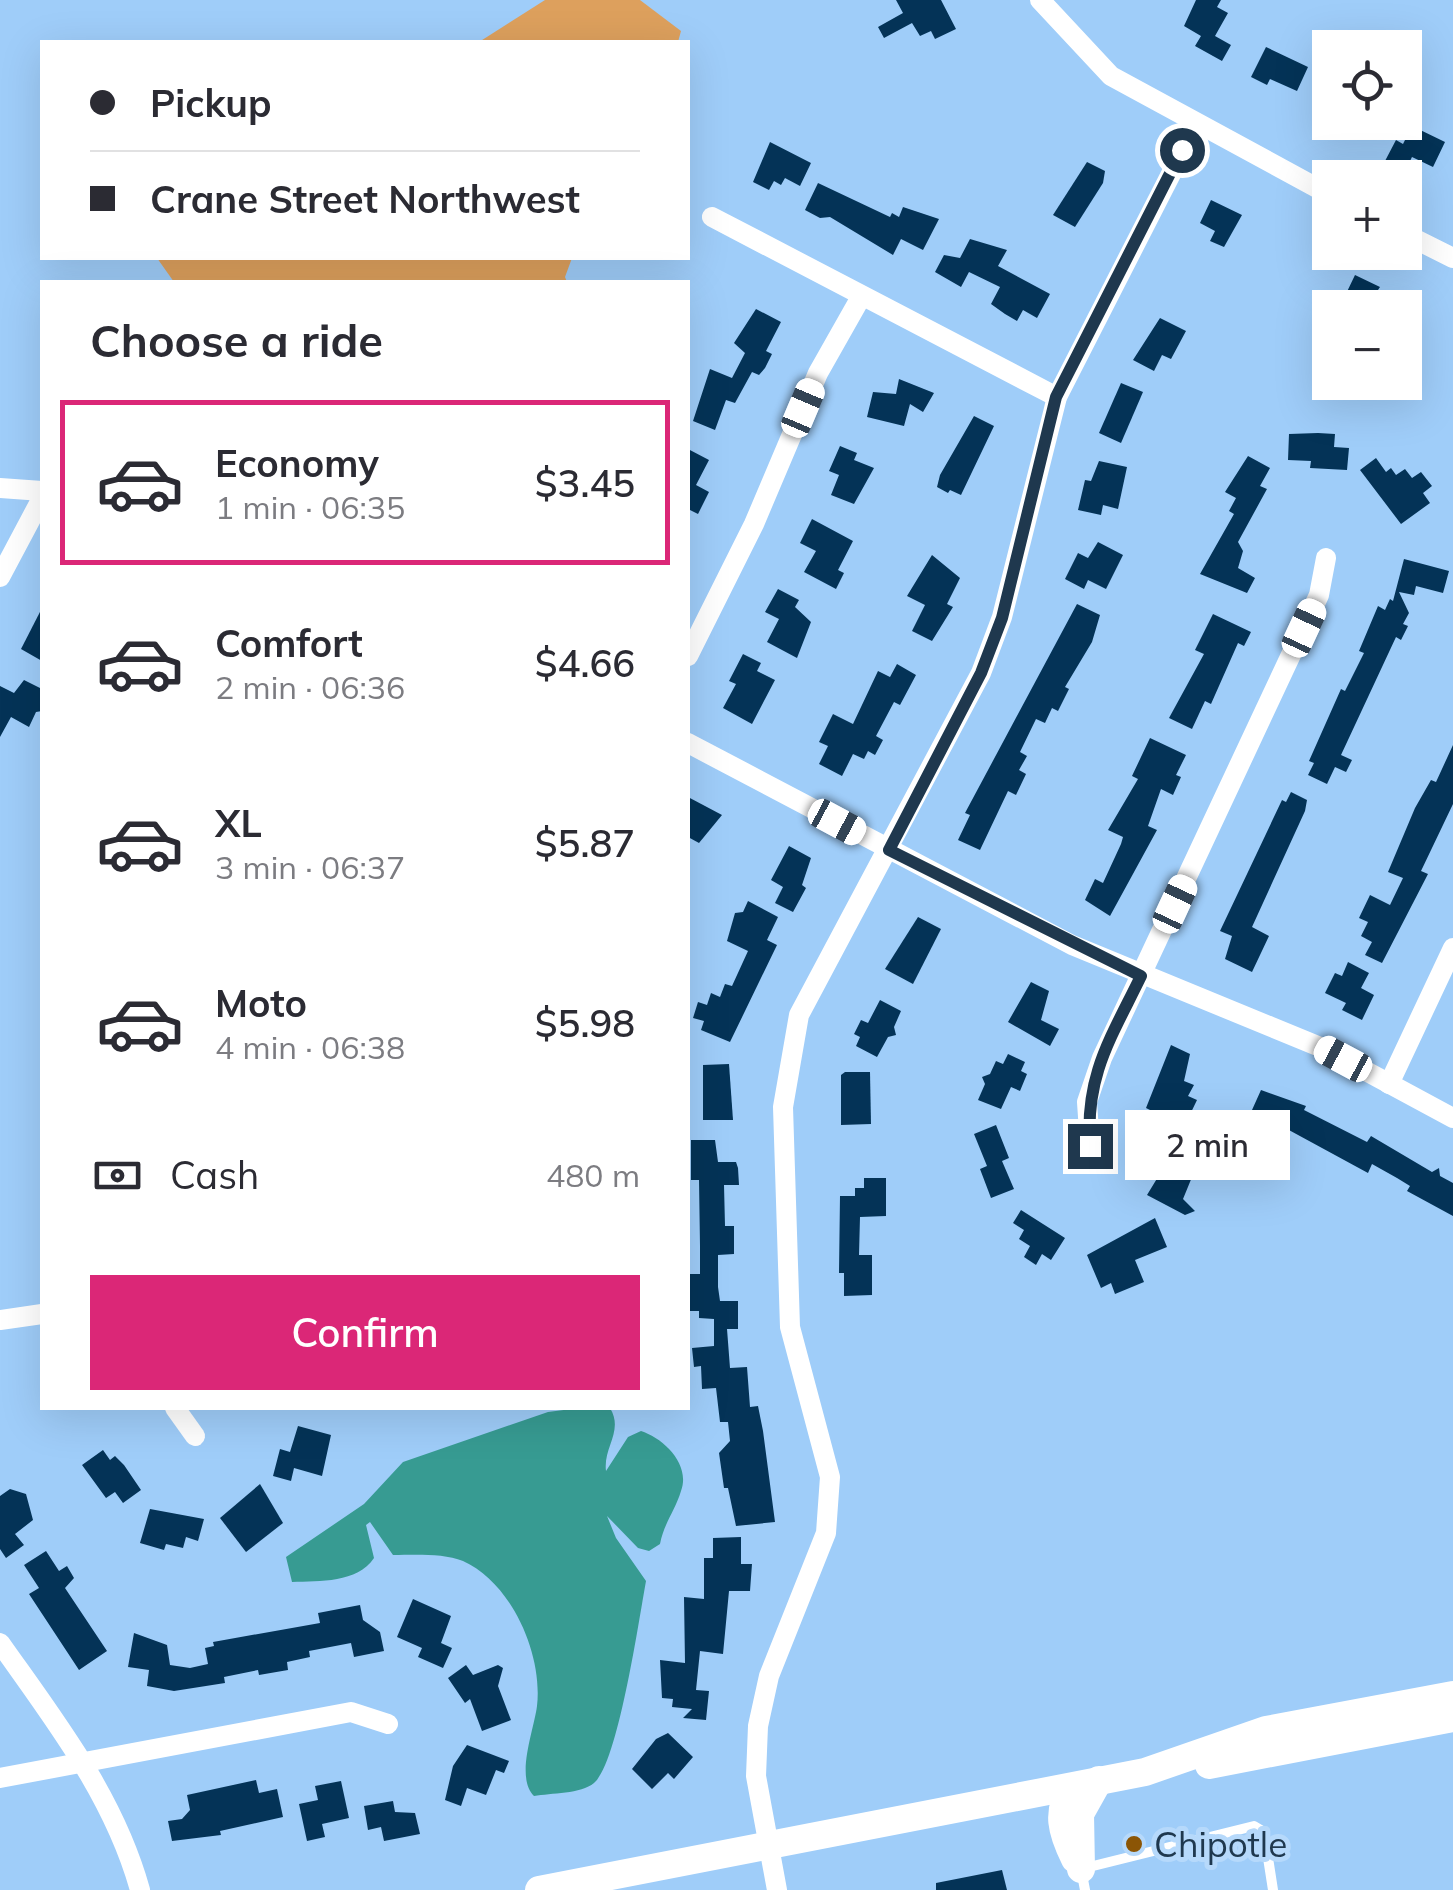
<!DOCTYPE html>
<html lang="en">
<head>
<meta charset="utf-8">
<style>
	:root { --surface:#fff; --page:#f2f2f3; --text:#2b2b33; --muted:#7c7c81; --line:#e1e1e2; --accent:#db2777 }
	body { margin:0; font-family:Mulish,sans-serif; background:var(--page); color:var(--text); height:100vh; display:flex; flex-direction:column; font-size:38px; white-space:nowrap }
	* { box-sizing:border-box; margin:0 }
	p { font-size:32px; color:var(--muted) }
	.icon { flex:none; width:55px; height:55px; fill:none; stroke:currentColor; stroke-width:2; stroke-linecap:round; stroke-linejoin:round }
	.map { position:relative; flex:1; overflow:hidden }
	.sheet { position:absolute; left:40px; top:280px; width:650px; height:1130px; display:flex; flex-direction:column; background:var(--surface); border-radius:0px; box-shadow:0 10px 40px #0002 }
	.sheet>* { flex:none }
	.top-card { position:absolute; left:40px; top:40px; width:650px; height:220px; border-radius:0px; box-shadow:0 10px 40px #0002; display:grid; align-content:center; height:220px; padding:0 50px; background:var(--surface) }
	.buttons { position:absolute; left:1312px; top:30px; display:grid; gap:20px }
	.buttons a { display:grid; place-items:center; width:110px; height:110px; border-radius:0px; background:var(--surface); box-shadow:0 10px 40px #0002; font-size:50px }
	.end { position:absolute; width:45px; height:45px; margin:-22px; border:12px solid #1f384e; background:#fff; box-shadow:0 0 0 5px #fff }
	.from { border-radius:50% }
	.bubble { position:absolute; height:70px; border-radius:0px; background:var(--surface); box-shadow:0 10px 40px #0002; font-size:32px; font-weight:600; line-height:70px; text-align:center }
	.car { position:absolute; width:30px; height:60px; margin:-30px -15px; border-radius:12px; box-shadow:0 0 8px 2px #0007; background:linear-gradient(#fff 24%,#345 0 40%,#fff 0 76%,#345 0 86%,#fff 0) }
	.top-card b { display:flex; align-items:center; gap:35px; height:95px; font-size:38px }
	.top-card b+b { border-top:2px solid var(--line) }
	.top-card i { width:25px; height:25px; background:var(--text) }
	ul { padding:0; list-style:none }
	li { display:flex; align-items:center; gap:30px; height:165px; margin:0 20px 15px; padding:0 30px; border:5px solid transparent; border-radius:0px }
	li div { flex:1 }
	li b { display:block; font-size:38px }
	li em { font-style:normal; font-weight:600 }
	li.current { border-color:var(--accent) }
	li>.icon { width:90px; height:90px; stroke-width:1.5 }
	h2 { padding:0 50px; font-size:45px; line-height:120px }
	.pay { display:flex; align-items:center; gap:25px; height:110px; padding:0 50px; font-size:38px }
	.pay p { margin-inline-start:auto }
	.primary-button { display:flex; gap:20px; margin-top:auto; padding:20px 50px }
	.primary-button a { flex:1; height:115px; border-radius:0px; background:var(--accent); color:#fff; font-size:40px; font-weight:600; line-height:115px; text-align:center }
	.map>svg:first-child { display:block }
	.green { fill:#dda05d }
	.water { fill:#379b92 }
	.building { fill:#043357 }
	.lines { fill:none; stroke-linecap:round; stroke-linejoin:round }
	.lane { stroke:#fff; stroke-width:10 }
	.street { stroke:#fff; stroke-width:20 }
	.secondary { stroke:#fff; stroke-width:28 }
	.route { stroke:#1f384e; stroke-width:12 }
	.poi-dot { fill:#8b5505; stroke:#b6d9fb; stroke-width:4 }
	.labels { text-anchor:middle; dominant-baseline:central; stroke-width:10; stroke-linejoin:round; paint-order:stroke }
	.poi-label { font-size:35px; fill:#1f384e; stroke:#b6d9fb; text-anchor:start }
</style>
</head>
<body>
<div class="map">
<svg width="1453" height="1890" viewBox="0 0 1453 1890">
	<rect width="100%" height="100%" fill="#9fcdf9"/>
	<!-- green -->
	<g class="green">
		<path d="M545,0h95l41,31 -3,11h-199z"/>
		<path d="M157,258h415l-7,19 2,5h-393z"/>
	</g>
	<!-- water -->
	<path class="water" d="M579,1408h31c14,23 -7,39 -4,63l22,-34 13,-6c22,7 50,33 40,60 -6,20 -17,32 -21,53l-11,7 -11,-3 -31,-32 9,22 30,43c-7,38 -28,183 -52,202 -13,11 -43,10 -60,13 -19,-19 0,-66 3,-90 6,-51 -25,-123 -74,-145 -20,-8 -49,-6 -70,-6l-23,-33 -4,3 8,33c-17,25 -54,23 -82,24l-6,-25 78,-53 39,-42 145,-50z"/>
	<!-- building -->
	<g class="building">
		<path d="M896,0h45l15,29 -21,10 -4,-8 -11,5 -8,-13 -28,15 -6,-11 25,-14z"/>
		<path d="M1196,0h25l-4,7 11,6 -13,23 16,9 -9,16 -27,-15 6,-10 -17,-10z"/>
		<path d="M1266,47l42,20 -11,24 -27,-12 -3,6 -16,-8z"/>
		<path d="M1412,126l33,16 -12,25 -21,-10 -7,14 -20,-10 11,-21 7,4z"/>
		<path d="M770,142l41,21 -11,23 -15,-8 -4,7 -7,-4 -5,9 -16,-8z"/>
		<path d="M1087,162l18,9 -2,12 -28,44 -22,-12z"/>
		<path d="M818,183l72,34 2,-4 7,4 4,-10 36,12 -16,31 -22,-11 -8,16 -63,-38 -10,1 -15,-8z"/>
		<path d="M1211,200l31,15 -18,32 -14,-6 5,-10 -15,-8z"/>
		<path d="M970,239l37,11 -9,16 52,28 -13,24 -14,-8 -6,11 -12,-7 -14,-10 9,-17 -31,-15 -8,15 -26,-15 9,-17 16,3z"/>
		<path d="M1355,275l25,12 -4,6 28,15h-42l-18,-10z"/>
		<path d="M756,309l25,13 -15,29 6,3 -7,14 -6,7 -7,-3 -17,31 -9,-3 -11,30 -22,-9 17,-52 22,9 13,-25 -11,-10z"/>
		<path d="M1160,318l26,13 -15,28 -9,-4 -8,16 -21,-11z"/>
		<path d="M899,379l35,14 -11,19 -13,-8 -6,22 -37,-9 6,-25 23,2z"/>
		<path d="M1121,383l22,9 -22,51 -22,-10z"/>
		<path d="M974,416l20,10 -33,69 -11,-5 -2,3 -11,-6 3,-12z"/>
		<path d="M1318,433l17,1 -1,13 15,1 -2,22 -37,-2 1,-7 -23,-1 1,-26z"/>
		<path d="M840,446l17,7 -3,7 20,8 -20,36 -23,-9 8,-20 -10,-4z"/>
		<path d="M688,449l21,11 -13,25 13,7 -11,22 -10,-5z"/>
		<path d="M1248,456l22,12 -10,18 7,3 -29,53 5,9 -5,17 17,10 -8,15 -47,-19 34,-60 -5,-3 7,-13 -11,-6z"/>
		<path d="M1376,458l10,14 5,-4 5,7 9,-6 7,9 9,-6 11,14 -9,7 7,10 -29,21 -41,-54z"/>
		<path d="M1099,461l28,6 -9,42 -15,-4 -2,10 -23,-5 7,-30 6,1z"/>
		<path d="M812,519l41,22 -15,29 6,3 -8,16 -32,-17 12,-21 -16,-8z"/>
		<path d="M1098,542l25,13 -17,34 -18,-9 -4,9 -19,-10 13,-26 10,5z"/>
		<path d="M932,555l28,23 -13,26 6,3 -21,34 -20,-10 13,-26 -18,-9z"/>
		<path d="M1404,559l45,12 -6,22 -27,-7 -2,9 -15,-3 10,21 -6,11 5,2 -7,14 -5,-3 -55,118 11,5 -6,12 -11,-5 -8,17 -19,-9 6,-12 -5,-2 32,-72 4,2 19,-38 -5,-2 19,-45 7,4 5,-11 3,2z"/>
		<path d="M778,589l21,11 -4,7 16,15 -14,36 -30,-16 12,-23 -14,-7z"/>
		<path d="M1077,604l23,11 -8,27 -27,45 4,2 -11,22 -6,-3 -7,15 -9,-4 -16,33 7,4 -8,14 7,4 -10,21 -8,-4 -28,59 -22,-10 12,-25 -5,-2z"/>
		<path d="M42,608v53l-21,-12z"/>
		<path d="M1213,614l38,18 -7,14 -6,-3 -27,61 -6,-3 -13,28 -23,-11 35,-64 -9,-4z"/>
		<path d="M743,654l18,9 -4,8 18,9 -23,44 -29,-16 13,-24 -7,-3z"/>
		<path d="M897,664l19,11 -16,30 -6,-3 -18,34 7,4 -8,15 -7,-4 -4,8 -11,-5 -11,22 -23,-12 9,-18 -9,-4 14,-28 20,10 25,-53 12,6z"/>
		<path d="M24,680l18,9v22l-6,1 -7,15 -18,-10 -11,20v-51l14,7z"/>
		<path d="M1150,738l36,17 -10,20 5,2 -8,18 -12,-6 -13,37 9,4 -47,86 -25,-16 10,-21 8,4 18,-39 2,-7 -15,-7 30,-51 -6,-3z"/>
		<path d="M1453,745v59l-32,67 7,3 -46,89 -17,-8 7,-13 -11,-6 7,-14 -9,-4 11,-23 20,10 13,-27 -15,-6 27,-64 16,-28 5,2z"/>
		<path d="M1291,792l16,8 -2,11 -53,116 17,9 -17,36 -27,-13 7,-23 -12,-5 62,-131 4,2z"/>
		<path d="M688,797l34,18 -23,28 -11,-6z"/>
		<path d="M789,846l22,12 -9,27 4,3 -13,24 -18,-9 8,-16 -12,-7z"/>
		<path d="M748,901l30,16 -11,23 10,5 -47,97 -29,-12 3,-9 -11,-3 5,-16 9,3 4,-12 9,4 5,-13 7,2 16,-35 -21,-10 8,-28 8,-1z"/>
		<path d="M918,917l23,12 -28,55 -28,-15z"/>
		<path d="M1348,962l21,11 -8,15 13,7 -12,25 -20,-10 4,-7 -21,-10 10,-20 7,3z"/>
		<path d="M1031,982l18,9 -8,29 18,9 -9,17 -42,-24z"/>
		<path d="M880,1000l21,11 -7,16 2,8 -8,2 -11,20 -21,-11 4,-9 -6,-3 7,-14 7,3z"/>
		<path d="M1171,1045l19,9 -6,27 10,4 -6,11 9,4 -13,27 -38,-19z"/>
		<path d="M1008,1054l17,8 -4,9 6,3 -7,17 -9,-4 -10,22 -23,-9 7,-16 -3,-7 8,-3 6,-13 7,3z"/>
		<path d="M729,1064l4,56h-30v-55z"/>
		<path d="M845,1072h25l1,52 -30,1v-50z"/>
		<path d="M1261,1090l45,16 -2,4 63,32 4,-6 61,36 7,-4 1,8 13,7v33l-46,-25 3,-5 -13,-8 -25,-14 -4,9 -116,-63z"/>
		<path d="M996,1125l13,33 -7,3 12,28 -23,9 -11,-29 7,-3 -13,-32z"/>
		<path d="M691,1140h24l3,22h18l2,6 1,17h-15l1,41h9v28l-16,1v32l2,14h18v28h-11l3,39 17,-1 3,40 8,-1 5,25 12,91 -39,4 -8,-38h-4l-5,-35 11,-12 -2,-19h-8l-4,-34 -14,1 -1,-23 -7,1 -2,-19 22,-2v-27l-15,-1v-7h-10l-1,-37h12v-28l-1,-66h-8z"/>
		<path d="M1175,1149l24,11 -16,39 12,12 -10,4 -38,-20z"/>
		<path d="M864,1178h22v38l-26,1 -1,38h13v40l-28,1v-23h-5l1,-77h15v-8h9z"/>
		<path d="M1021,1210l44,28 -14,22 -9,-6 -6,11 -12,-8 6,-11 -11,-7 5,-9 -11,-7z"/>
		<path d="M1155,1218l12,29 -32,13 9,22 -29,12 -4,-11 -10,5 -14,-33z"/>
		<path d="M298,1426l33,9 -9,41 -28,-8 -3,13 -18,-5 7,-27 10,3z"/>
		<path d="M103,1450l7,10 5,-4 9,9 17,25 -18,13 -8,-11 -9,6 -24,-33z"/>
		<path d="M260,1484l23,39 -37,29 -26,-34z"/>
		<path d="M10,1489l16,5 7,26 -18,14 9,11 -18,13 -6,-9v-53z"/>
		<path d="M150,1509l54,10 -6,22 -12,-4 -3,11 -17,-4 -2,6 -24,-7z"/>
		<path d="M741,1537v27h11l-2,27h-21l-6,63 -23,-3 -4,39 13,1 -3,29 -23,-2 9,-9 -20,-2 1,-8 -11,-1 -2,-38 25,3 -1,-66 20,2v-41h9v-20z"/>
		<path d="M46,1551l13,20 8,-5 7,12 -9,10 42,63 -28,19 -50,-76 10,-6 -15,-23z"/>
		<path d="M413,1599l38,17 -10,27 11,5 -9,20 -25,-11 4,-9 -25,-11z"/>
		<path d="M360,1605l3,15 17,12 4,19 -30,6 -3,-14 -42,8 1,6 -23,5 1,8 -29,5 -1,-5 -34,7 1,6 -51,8 -27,-5 2,-16 -21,-3 6,-34 33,12 3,20 20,3 18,-4 -3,-16 9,-2 -1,-4 107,-19 -2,-10z"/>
		<path d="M466,1665l7,10 25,-10 5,3 -5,18 13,34 -29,11 -12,-32 -5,4 -17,-25z"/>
		<path d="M668,1733l25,24 -19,22 -6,-6 -16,16 -20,-20 24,-30z"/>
		<path d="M467,1745l42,16 -5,12 -8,-3 -10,25 -19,-7 -6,18 -16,-6 8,-34z"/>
		<path d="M256,1780l3,13 18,-4 6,28 -63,14 1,4 -49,6 -4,-20 14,-2 8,-9 -3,-15z"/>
		<path d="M341,1781l8,37 -27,6 3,13 -18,4 -8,-37 19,-4 -3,-14z"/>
		<path d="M393,1801l2,11 20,1 5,21 -36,7 -3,-14 -13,3 -4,-24z"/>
		<path d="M1002,1870l5,20h-71v-7z"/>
	</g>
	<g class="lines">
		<!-- lane -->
		<path class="lane" d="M1085,1890l-4,-21 173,-43 10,6 9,58"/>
		<!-- street -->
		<g class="street">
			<path d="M1040,0l71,76 219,119"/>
			<path d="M712,217l345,180"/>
			<path d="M1405,234l48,24"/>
			<path d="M0,488l42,3"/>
			<path d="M0,577l42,-79"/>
			<path d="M688,656l66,-132 64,-151 43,-76"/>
			<path d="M688,743l384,202 253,104 128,69"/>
			<path d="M1389,1084l64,-136"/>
			<path d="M1090,1146l-3,-44 15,-44 217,-463 7,-37"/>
			<path d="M0,1320l42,-6"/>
			<path d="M175,1408l20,28"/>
			<path d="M0,1643c55,78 114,153 140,247"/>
			<path d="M0,1778l351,-66 37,12"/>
			<path d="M777,1890l-21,-114 2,-50 11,-50 57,-143 4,-56 -40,-150 -7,-220 16,-92 182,-342 21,-56 55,-220 139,-272"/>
		</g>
		<!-- secondary -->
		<g class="secondary">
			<path d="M1209,1765l244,-47"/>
			<path d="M1073,1787c-18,24 -11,46 2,72"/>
			<path d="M1081,1869l-1,-55 19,-34"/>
			<path d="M539,1890l606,-118 121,-42 187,-35"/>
		</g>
	</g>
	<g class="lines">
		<!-- route -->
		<path class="route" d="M1090,1146c-5,-71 21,-108 51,-170l-252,-126 92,-177 21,-55 54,-221 126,-247"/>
	</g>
	<!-- markers -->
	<circle class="poi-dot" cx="1134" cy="1844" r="10"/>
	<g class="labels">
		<!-- poi labels -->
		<g class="poi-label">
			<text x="1154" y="1844">Chipotle</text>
		</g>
	</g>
</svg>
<div class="buttons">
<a><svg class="icon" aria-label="locate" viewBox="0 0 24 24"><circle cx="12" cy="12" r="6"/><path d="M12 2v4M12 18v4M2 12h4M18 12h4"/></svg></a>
<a>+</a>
<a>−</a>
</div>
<i class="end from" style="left:1182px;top:150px"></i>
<i class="end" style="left:1090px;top:1146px"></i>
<div class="bubble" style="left:1125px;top:1110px;width:165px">2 min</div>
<i class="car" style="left:803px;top:408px;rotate:23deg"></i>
<i class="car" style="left:1304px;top:628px;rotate:25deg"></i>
<i class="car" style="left:837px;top:822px;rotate:118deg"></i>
<i class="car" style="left:1175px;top:904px;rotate:25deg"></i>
<i class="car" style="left:1343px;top:1059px;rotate:298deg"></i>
<div class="top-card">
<b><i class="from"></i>Pickup</b>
<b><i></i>Crane Street Northwest</b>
</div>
<section class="sheet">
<h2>Choose a ride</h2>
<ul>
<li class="current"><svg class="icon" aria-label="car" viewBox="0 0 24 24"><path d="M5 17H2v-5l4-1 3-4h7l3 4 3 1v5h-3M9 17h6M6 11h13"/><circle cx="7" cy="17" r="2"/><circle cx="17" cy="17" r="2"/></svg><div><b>Economy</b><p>1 min · 06:35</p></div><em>$3.45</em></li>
<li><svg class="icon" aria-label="car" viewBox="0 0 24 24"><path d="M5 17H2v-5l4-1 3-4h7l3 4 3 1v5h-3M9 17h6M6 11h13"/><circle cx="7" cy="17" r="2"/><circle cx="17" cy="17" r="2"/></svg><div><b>Comfort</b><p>2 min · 06:36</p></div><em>$4.66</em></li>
<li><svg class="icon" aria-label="car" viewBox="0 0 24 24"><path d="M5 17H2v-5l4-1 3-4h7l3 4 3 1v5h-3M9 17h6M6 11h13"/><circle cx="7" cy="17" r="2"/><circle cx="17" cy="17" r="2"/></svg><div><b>XL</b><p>3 min · 06:37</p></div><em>$5.87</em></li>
<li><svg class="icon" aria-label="car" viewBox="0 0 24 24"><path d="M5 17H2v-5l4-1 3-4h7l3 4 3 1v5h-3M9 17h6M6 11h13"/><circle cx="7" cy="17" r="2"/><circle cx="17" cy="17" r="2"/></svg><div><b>Moto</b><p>4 min · 06:38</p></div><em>$5.98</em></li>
</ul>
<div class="pay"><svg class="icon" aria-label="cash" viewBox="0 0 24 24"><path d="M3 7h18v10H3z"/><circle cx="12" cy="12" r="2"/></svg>Cash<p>480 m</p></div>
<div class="primary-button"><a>Confirm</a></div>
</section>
</div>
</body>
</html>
